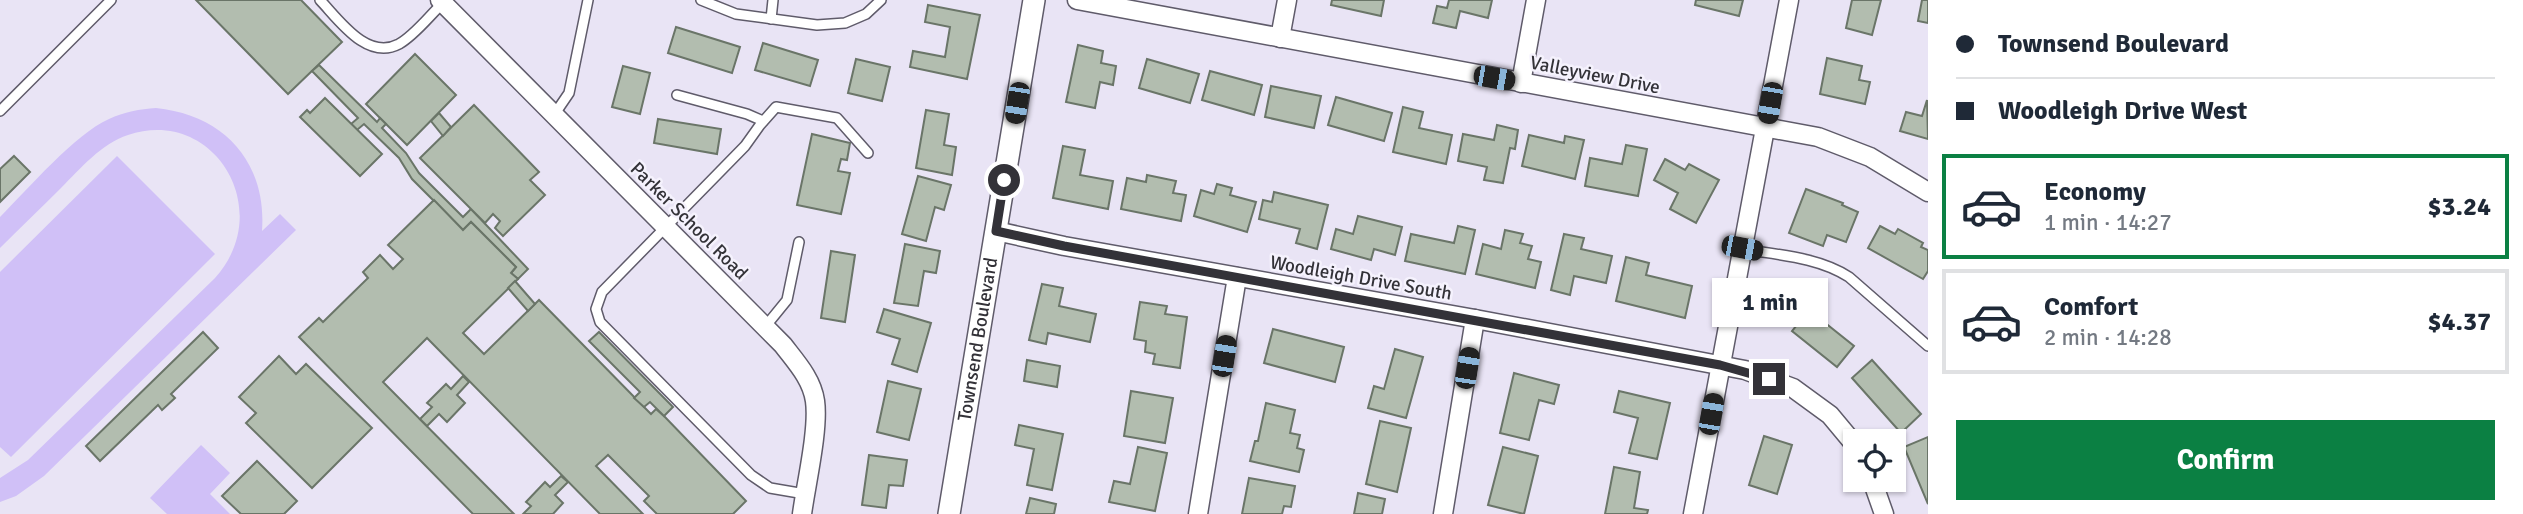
<!DOCTYPE html>
<html lang="en">
<head>
<meta charset="utf-8">
<style>
	:root { --surface:#fff; --page:#f6f6f7; --text:#1f2937; --muted:#747a83; --line:#e0e1e3; --accent:#0b8043 }
	body { margin:0; font-family:Signika,sans-serif; background:var(--page); color:var(--text); height:100vh; display:flex; flex-direction:column; font-size:26px; white-space:nowrap }
	* { box-sizing:border-box; margin:0 }
	p { font-size:23px; color:var(--muted) }
	.icon { flex:none; width:38px; height:38px; fill:none; stroke:currentColor; stroke-width:2; stroke-linecap:round; stroke-linejoin:round }
	.map { position:relative; flex:1; overflow:hidden }
	.details { display:flex; flex-direction:column; background:var(--surface); width:595px }
	.details>* { flex:none }
	.banner { display:grid; align-content:center; height:154px; padding:0 28px; background:var(--surface) }
	.tools { position:absolute; left:1843px; top:429px; display:grid; gap:14px }
	.tools a { display:grid; place-items:center; width:63px; height:63px; border-radius:0px; background:var(--surface); box-shadow:0 2px 5px #0004; font-size:35px }
	.end { position:absolute; width:32px; height:32px; margin:-16px; border:9px solid #333238; background:#fff; box-shadow:0 0 0 4px #fff }
	.from { border-radius:50% }
	.bubble { position:absolute; height:49px; border-radius:0px; background:var(--surface); box-shadow:0 2px 5px #0004; font-size:23px; font-weight:700; line-height:49px; text-align:center }
	.car { position:absolute; width:21px; height:42px; margin:-21px -10px; border-radius:9px; box-shadow:0 0 5px 2px #0007; background:linear-gradient(#222 24%,#8ab4d8 0 40%,#222 0 76%,#8ab4d8 0 86%,#222 0) }
	.banner b { display:flex; align-items:center; gap:24px; height:66px; font-size:26px }
	.banner b+b { border-top:2px solid var(--line) }
	.banner i { width:18px; height:18px; background:var(--text) }
	ul { padding:0; list-style:none }
	li { display:flex; align-items:center; gap:21px; height:105px; margin:0 14px 10px; padding:0 14px; border:4px solid var(--line); border-radius:0px }
	li div { flex:1 }
	li b { display:block; font-size:26px }
	li em { font-style:normal; font-weight:700 }
	li.selected { border-color:var(--accent) }
	li>.icon { width:63px; height:63px; stroke-width:1.5 }
	.primary-button { display:flex; gap:14px; margin-top:auto; padding:14px 28px }
	.primary-button a { flex:1; height:80px; border-radius:0px; background:var(--accent); color:#fff; font-size:28px; font-weight:700; line-height:80px; text-align:center }
	main { display:flex; flex:1; min-height:0 }
	.map>svg:first-child { display:block }
	.green { fill:#d0c0f7 }
	.building { fill:#b2bdaf; stroke:#6a7568; stroke-width:2 }
	.lines { fill:none; stroke-linecap:round; stroke-linejoin:round }
	.service-casing { stroke:#5f5b6a; stroke-width:12 }
	.minor-casing { stroke:#5f5b6a; stroke-width:21 }
	.tertiary-casing { stroke:#5f5b6a; stroke-width:24 }
	.service { stroke:#fff; stroke-width:9 }
	.minor { stroke:#fff; stroke-width:18 }
	.tertiary { stroke:#fff; stroke-width:21 }
	.route { stroke:#333238; stroke-width:9 }
	.labels { text-anchor:middle; dominant-baseline:central; stroke-width:5; stroke-linejoin:round; paint-order:stroke }
	.street-label { font-size:19px; fill:#333238; stroke:#f5f2fd }
</style>
</head>
<body>
<main>
<div class="map">
<svg width="1928" height="514" viewBox="0 0 1928 514">
	<rect width="100%" height="100%" fill="#e9e4f5"/>
	<!-- green -->
	<g class="green">
		<path d="M156,108c68,7 111,54 106,123l18,-17 16,16 -252,246 -28,20 -16,6v-24l28,-18 187,-182c62,-69 -2,-172 -87,-143 -27,9 -47,33 -67,53 -20,20 -41,40 -61,60v-31c28,-28 75,-83 109,-98 15,-7 31,-10 47,-11z"/>
		<path d="M117,156l98,98 -204,203 -11,-10v-175z"/>
		<path d="M201,445l29,28 -20,21 20,20h-63l-17,-16z"/>
	</g>
	<!-- building -->
	<g class="building">
		<path d="M196,0h105l41,42 -54,52z"/>
		<path d="M1332,0h52l-3,16 -50,-11z"/>
		<path d="M1449,0h43l-4,18 -28,-7 -4,17 -23,-5 4,-17 10,2z"/>
		<path d="M1696,0h47l-4,16 -44,-11z"/>
		<path d="M1852,0h29l-9,35 -26,-7z"/>
		<path d="M1922,0h6v23l-10,-2z"/>
		<path d="M928,5l52,10 -13,64 -57,-12 3,-16 32,6 5,-30 -25,-5z"/>
		<path d="M676,27l64,20 -8,26 -64,-20z"/>
		<path d="M763,43l55,17 -8,26 -55,-16z"/>
		<path d="M1078,45l25,6 -2,12 15,3 -3,19 -13,-3 -5,26 -29,-6z"/>
		<path d="M415,54l41,41 -49,50 -41,-41z"/>
		<path d="M1827,58l35,8 -3,14 11,2 -5,22 -45,-10z"/>
		<path d="M856,59l34,8 -8,34 -34,-8z"/>
		<path d="M1147,59l52,15 -9,29 -51,-15z"/>
		<path d="M319,65l58,57 3,-4 6,6 -4,4 24,25 13,20 44,44 8,-8 57,60 -10,10 -7,-6 5,-6 -45,-45 -8,8 -51,-51 -13,-21 -35,-34 -7,6 -6,-6 7,-6 -46,-47z"/>
		<path d="M623,66l27,7 -10,41 -28,-7z"/>
		<path d="M1210,71l52,14 -8,30 -52,-15z"/>
		<path d="M1271,86l50,10 -7,32 -49,-11z"/>
		<path d="M1336,97l56,16 -8,28 -56,-16z"/>
		<path d="M325,98l57,56 -22,22 -60,-59 7,-7 3,3z"/>
		<path d="M1927,100l1,39 -28,-8 6,-19 16,4z"/>
		<path d="M474,105l65,67 -9,8 15,15 -42,41 -8,-8 5,-7 -7,-7 -8,9 -65,-65z"/>
		<path d="M1403,107l20,5 -4,16 33,7 -6,29 -53,-12z"/>
		<path d="M926,110l23,4 -5,31 12,2 -4,28 -36,-7z"/>
		<path d="M439,113l12,14 -8,9 -12,-15z"/>
		<path d="M658,119l63,10 -4,25 -63,-11z"/>
		<path d="M1497,125l21,5 -3,19 -5,-1 -7,35 -19,-3 3,-13 -29,-6 5,-27 31,6z"/>
		<path d="M812,134l38,9 -3,17 -6,-1 -3,12 12,2 -9,41 -44,-9z"/>
		<path d="M1529,135l35,8 1,-7 19,4 -9,39 -53,-13z"/>
		<path d="M1626,145l21,4 -9,47 -53,-10 5,-28 32,6z"/>
		<path d="M1063,146l22,4 -5,25 33,6 -5,28 -55,-11z"/>
		<path d="M14,156l16,16 -30,30v-33z"/>
		<path d="M1665,159l20,11 4,-6 30,16 -23,43 -26,-14 8,-16 -24,-13z"/>
		<path d="M1147,175l29,6 -3,12 13,2 -5,26 -60,-12 6,-31 19,4z"/>
		<path d="M918,176l33,9 -7,25 -9,-3 -9,34 -24,-7z"/>
		<path d="M1217,184l15,4 -2,7 26,7 -9,30 -53,-16 7,-26 13,4z"/>
		<path d="M1806,189l37,14 -1,2 16,7 -12,30 -19,-7 -4,11 -34,-13z"/>
		<path d="M1274,192l54,13 -11,44 -21,-6 4,-14 -41,-10 4,-19 9,2z"/>
		<path d="M434,200l29,30 8,-8 45,45 -5,6 7,6 -55,54 21,21 55,-54 105,107 7,7 5,-5 8,7 82,85 -13,13h-76l-13,-13 5,-5 -41,-41 -12,11 47,48h-43l-173,-176 -44,44 131,132h-41l-174,-177 20,-19 4,4 45,-44 -5,-6 17,-17 13,14 10,-10 -15,-14z"/>
		<path d="M1358,216l44,11 -7,28 -21,-6 -3,11 -40,-11 5,-20 17,5z"/>
		<path d="M1458,226l17,4 -10,44 -60,-13 6,-27 43,9z"/>
		<path d="M1880,226l15,8 3,-5 25,14 -2,4 7,3v21l-5,8 -55,-31z"/>
		<path d="M1505,230l18,4 -3,9 12,3 -4,13 13,3 -6,26 -59,-14 7,-30 18,5z"/>
		<path d="M1564,234l20,4 -3,11 31,7 -6,27 -32,-7 -4,19 -19,-5z"/>
		<path d="M905,244l35,7 -4,22 -12,-2 -6,35 -24,-3z"/>
		<path d="M831,251l24,4 -10,67 -24,-4z"/>
		<path d="M1626,257l23,6 -3,12 46,11 -7,32 -69,-17z"/>
		<path d="M515,281l20,23 -7,7 -20,-23z"/>
		<path d="M1042,284l21,4 -4,18 37,8 -6,28 -42,-9 -2,11 -17,-4z"/>
		<path d="M1140,302l27,4 -2,8 22,3 -7,51 -27,-4 2,-10 -10,-2 1,-11 -12,-2z"/>
		<path d="M884,309l47,14 -14,49 -25,-8 8,-25 -23,-7z"/>
		<path d="M1809,310l45,36 -17,21 -45,-36z"/>
		<path d="M1273,329l71,18 -9,35 -71,-19z"/>
		<path d="M203,332l15,16 -47,46 4,4 -13,12 -4,-5 -58,56 -14,-15z"/>
		<path d="M599,332l74,75 -9,9 -14,-14 -6,5 -10,-9 6,-6 -51,-51z"/>
		<path d="M1395,349l28,8 -17,61 -38,-10 6,-22 10,3z"/>
		<path d="M279,356l17,18 10,-10 66,64 -60,60 -66,-65 10,-10 -17,-16z"/>
		<path d="M1027,360l33,6 -3,21 -33,-6z"/>
		<path d="M1872,360l49,54 -20,19 -49,-55z"/>
		<path d="M1514,373l45,12 -5,19 -15,-4 -10,40 -29,-7z"/>
		<path d="M463,376l6,6 -12,13 8,8 -18,19 -8,-8 -12,12 -7,-7 12,-12 -5,-4 19,-19 5,5z"/>
		<path d="M888,381l33,8 -12,51 -32,-8z"/>
		<path d="M1131,391l42,7 -8,45 -41,-7z"/>
		<path d="M1619,391l51,12 -13,56 -28,-6 9,-35 -24,-6z"/>
		<path d="M1266,403l29,7 -5,23 10,2 -3,13 7,2 -5,22 -49,-11 5,-20h3z"/>
		<path d="M1380,421l31,7 -14,64 -31,-8z"/>
		<path d="M1019,425l44,9 -11,56 -25,-5 7,-36 -19,-4z"/>
		<path d="M1764,436l28,9 -15,49 -28,-9z"/>
		<path d="M1928,437v67l-24,-57z"/>
		<path d="M1138,447l29,6 -12,58 -46,-9 5,-21 16,3z"/>
		<path d="M1503,447l35,9 -14,58 -36,-9z"/>
		<path d="M869,455l38,5 -4,26 -14,-1 -3,23 -24,-3z"/>
		<path d="M257,461l40,40 -13,13h-43l-19,-18z"/>
		<path d="M1614,467l26,5 -6,36 14,2 -1,4h-42z"/>
		<path d="M561,476l7,6 -13,13 8,8 -10,11h-30l8,-8 -5,-4 19,-20 5,5z"/>
		<path d="M1249,478l46,8 -4,21 -7,-1 -2,8h-40z"/>
		<path d="M1358,493l27,6 -3,15h-28z"/>
		<path d="M1030,498l26,6 -2,10h-28z"/>
	</g>
	<g class="lines">
		<!-- service casing -->
		<g class="service-casing">
			<g id="service">
				<path d="M320,0c19,20 47,61 79,44 16,-9 30,-28 44,-41"/>
				<path d="M701,0l35,14 81,11 28,-2 21,-9 15,-14"/>
				<path d="M771,19l2,-19"/>
				<path d="M677,95l70,19 16,7"/>
				<path d="M0,111l111,-111"/>
				<path d="M554,115l15,-22 19,-93"/>
				<path d="M1742,249c36,6 76,8 107,28l79,69"/>
				<path d="M765,327l22,-27 12,-58"/>
				<path d="M805,494l-35,-6 -19,-13 -151,-153 -4,-13 6,-17 143,-146 15,-21 16,-18 61,11 31,35"/>
			</g>
		</g>
		<!-- minor casing -->
		<g class="minor-casing">
			<g id="minor">
				<path d="M440,0l343,345c13,17 29,34 32,56 4,28 -9,83 -13,113"/>
				<path d="M1077,0l741,137 52,20 58,35"/>
				<path d="M1280,38l7,-38"/>
				<path d="M1521,83l15,-83"/>
				<path d="M996,231l68,15 411,73 270,51 48,18 37,27 25,30"/>
				<path d="M1872,480l12,34"/>
				<path d="M1198,514l39,-237"/>
				<path d="M1443,514l32,-195"/>
				<path d="M1693,514l96,-514"/>
			</g>
		</g>
		<!-- tertiary casing -->
		<g class="tertiary-casing">
			<g id="tertiary">
				<path id="s1" d="M949,514l85,-514"/>
			</g>
		</g>
		<!-- service -->
		<use href="#service" class="service"/>
		<!-- minor -->
		<use href="#minor" class="minor"/>
		<!-- tertiary -->
		<use href="#tertiary" class="tertiary"/>
	</g>
	<g class="lines">
		<!-- route -->
		<path class="route" d="M1004,180l-8,51 68,15 656,119 49,14"/>
	</g>
	<g class="labels">
		<!-- street labels -->
		<g class="street-label">
			<text transform="translate(1595 75) rotate(11)">Valleyview Drive</text>
			<text transform="translate(689 221) rotate(45)">Parker School Road</text>
			<text transform="translate(1361 278) rotate(10)">Woodleigh Drive South</text>
			<text stroke="none"><textPath href="#s1" startOffset="177">Townsend Boulevard</textPath></text>
		</g>
	</g>
</svg>
<div class="tools">
<a><svg class="icon" aria-label="locate" viewBox="0 0 24 24"><circle cx="12" cy="12" r="6"/><path d="M12 2v4M12 18v4M2 12h4M18 12h4"/></svg></a>
</div>
<i class="end from" style="left:1004px;top:180px"></i>
<i class="end" style="left:1769px;top:379px"></i>
<div class="bubble" style="left:1712px;top:278px;width:116px">1 min</div>
<i class="car" style="left:1494px;top:78px;rotate:100deg"></i>
<i class="car" style="left:1017px;top:103px;rotate:189deg"></i>
<i class="car" style="left:1770px;top:103px;rotate:190deg"></i>
<i class="car" style="left:1742px;top:248px;rotate:101deg"></i>
<i class="car" style="left:1224px;top:356px;rotate:9deg"></i>
<i class="car" style="left:1467px;top:368px;rotate:9deg"></i>
<i class="car" style="left:1711px;top:414px;rotate:10deg"></i>
</div>
<section class="details">
<div class="banner">
<b><i class="from"></i>Townsend Boulevard</b>
<b><i></i>Woodleigh Drive West</b>
</div>
<ul>
<li class="selected"><svg class="icon" aria-label="car" viewBox="0 0 24 24"><path d="M5 17H2v-5l4-1 3-4h7l3 4 3 1v5h-3M9 17h6M6 11h13"/><circle cx="7" cy="17" r="2"/><circle cx="17" cy="17" r="2"/></svg><div><b>Economy</b><p>1 min · 14:27</p></div><em>$3.24</em></li>
<li><svg class="icon" aria-label="car" viewBox="0 0 24 24"><path d="M5 17H2v-5l4-1 3-4h7l3 4 3 1v5h-3M9 17h6M6 11h13"/><circle cx="7" cy="17" r="2"/><circle cx="17" cy="17" r="2"/></svg><div><b>Comfort</b><p>2 min · 14:28</p></div><em>$4.37</em></li>
</ul>
<div class="primary-button"><a>Confirm</a></div>
</section>
</main>
</body>
</html>
